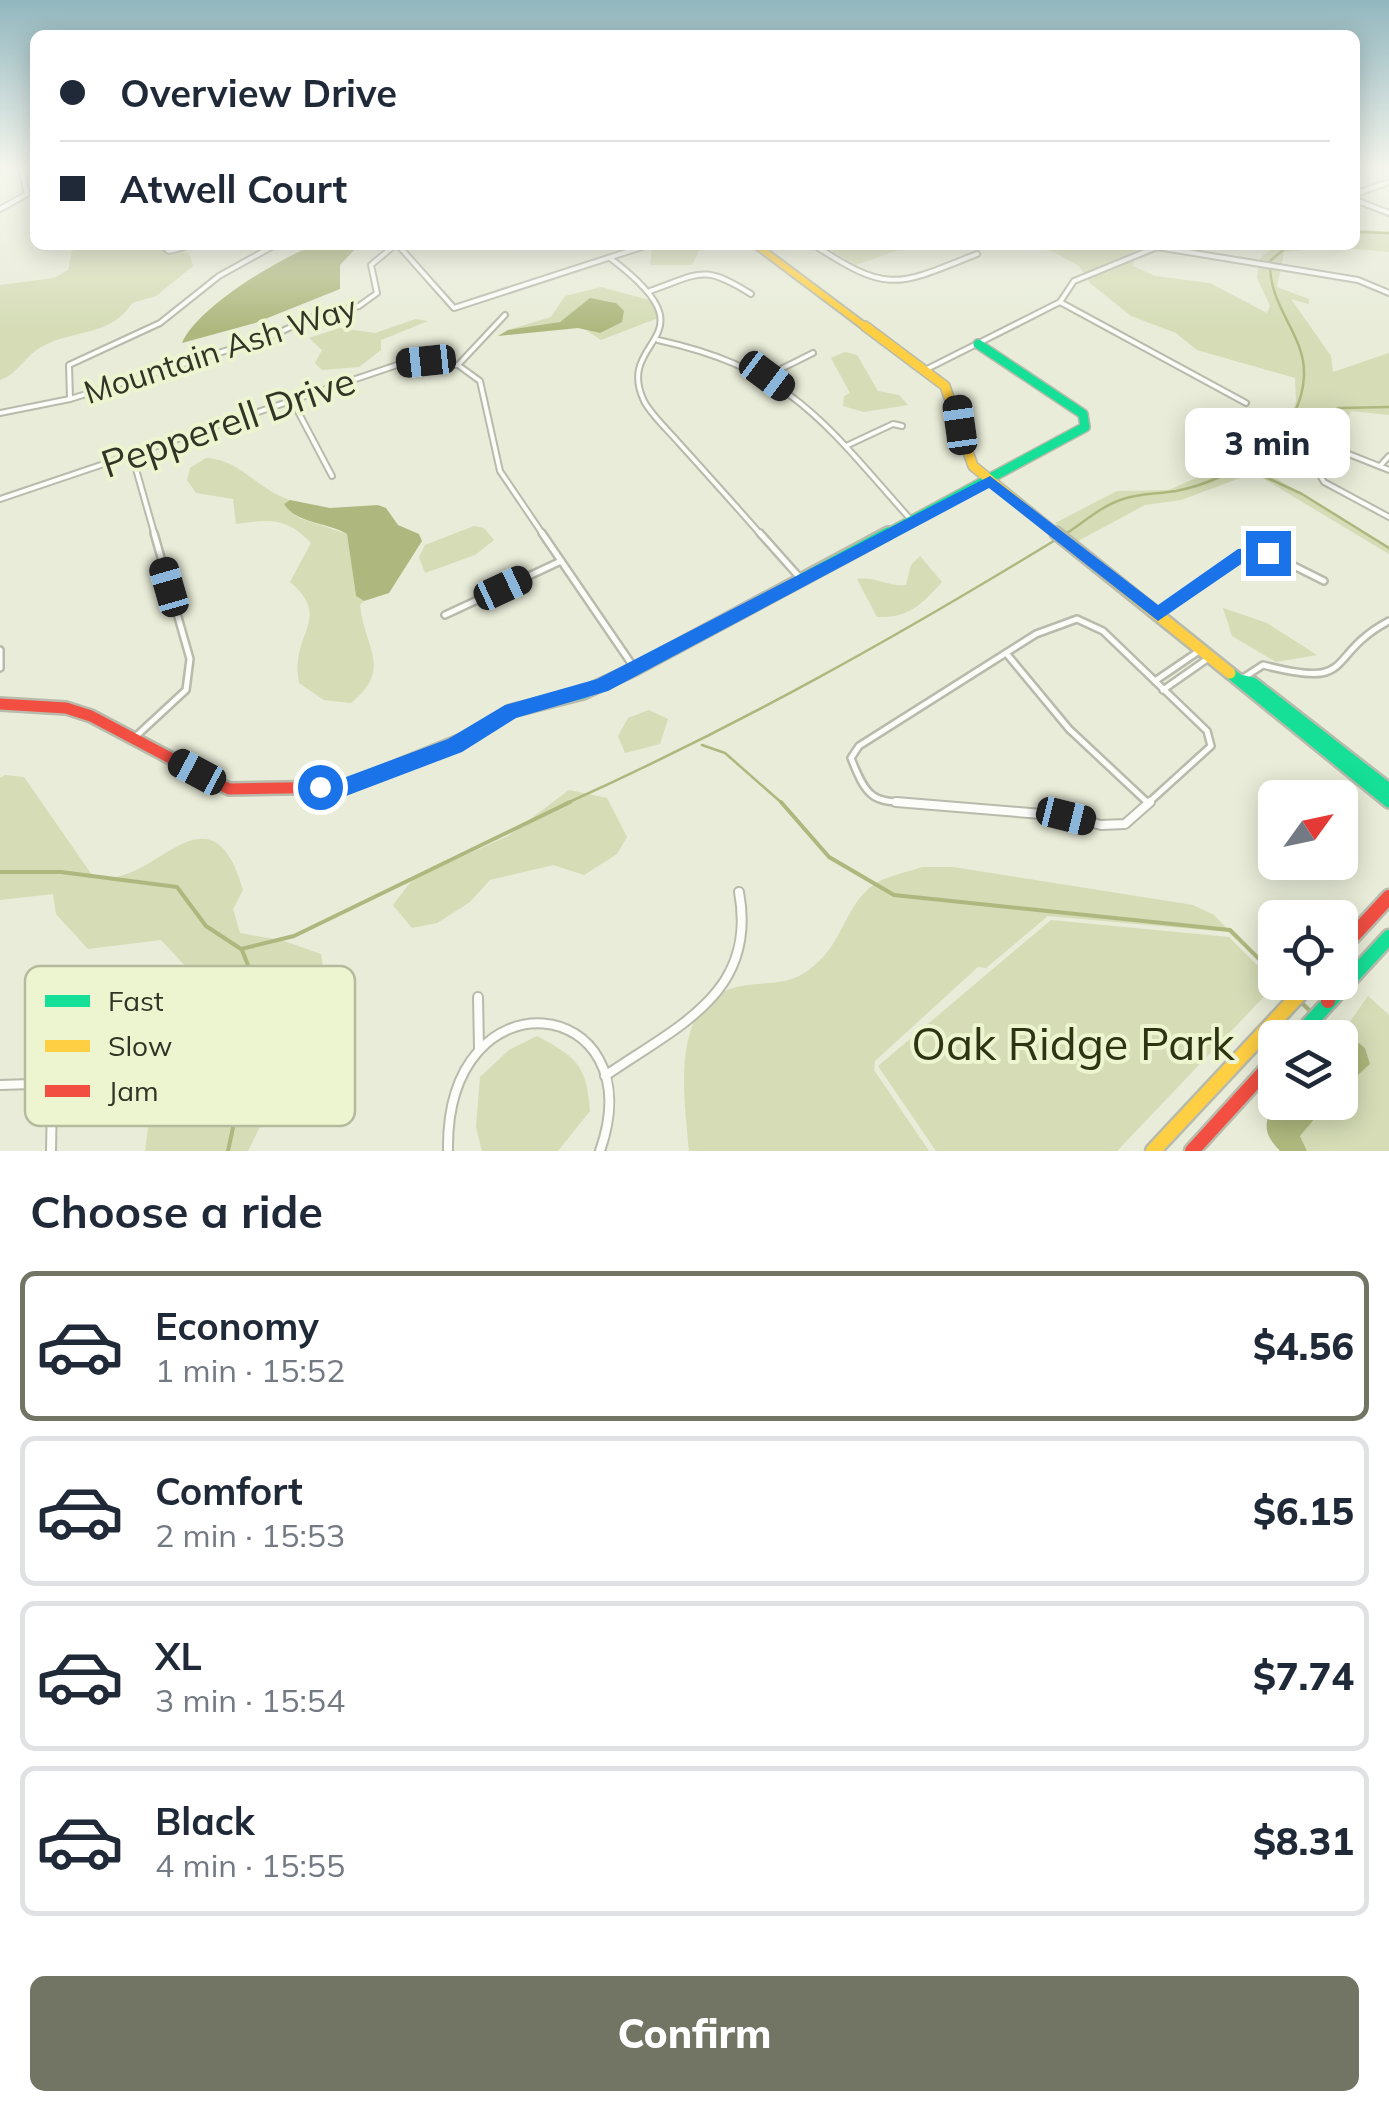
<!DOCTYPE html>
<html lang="en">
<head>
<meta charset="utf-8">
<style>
	:root { --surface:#fff; --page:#f6f6f7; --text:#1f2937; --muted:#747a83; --line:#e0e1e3; --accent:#727464 }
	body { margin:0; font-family:Mulish,sans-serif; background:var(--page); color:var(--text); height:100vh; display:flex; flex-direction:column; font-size:38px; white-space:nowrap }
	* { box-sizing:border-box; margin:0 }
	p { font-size:32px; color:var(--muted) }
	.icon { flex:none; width:55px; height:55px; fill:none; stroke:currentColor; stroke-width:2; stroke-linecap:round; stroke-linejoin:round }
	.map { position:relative; height:1151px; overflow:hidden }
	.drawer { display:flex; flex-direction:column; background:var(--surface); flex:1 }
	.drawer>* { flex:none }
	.guide { position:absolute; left:30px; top:30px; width:1330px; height:220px; border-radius:15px; box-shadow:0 5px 25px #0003; display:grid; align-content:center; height:220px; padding:0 30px; background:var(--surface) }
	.needle { width:65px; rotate:57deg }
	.buttons { position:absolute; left:1258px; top:780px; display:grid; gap:20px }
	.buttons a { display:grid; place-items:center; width:100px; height:100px; border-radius:15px; background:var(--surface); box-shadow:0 5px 25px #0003; font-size:50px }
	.end { position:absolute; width:45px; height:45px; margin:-22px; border:12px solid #1a73e8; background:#fff; box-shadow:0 0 0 5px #fff }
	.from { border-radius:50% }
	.bubble { position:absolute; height:70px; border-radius:15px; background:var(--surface); box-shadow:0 5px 25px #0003; font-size:32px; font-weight:800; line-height:70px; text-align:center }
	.car { position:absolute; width:30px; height:60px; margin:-30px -15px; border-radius:12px; box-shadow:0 0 8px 2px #0007; background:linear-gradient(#222 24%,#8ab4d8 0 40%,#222 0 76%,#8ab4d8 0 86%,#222 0) }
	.guide b { display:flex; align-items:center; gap:35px; height:95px; font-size:38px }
	.guide b+b { border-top:2px solid var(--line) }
	.guide i { width:25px; height:25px; background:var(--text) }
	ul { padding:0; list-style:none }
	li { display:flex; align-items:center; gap:30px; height:150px; margin:0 20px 15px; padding:0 10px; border:5px solid var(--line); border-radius:15px }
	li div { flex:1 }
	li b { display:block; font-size:38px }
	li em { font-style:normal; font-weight:800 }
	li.active { border-color:var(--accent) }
	li>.icon { width:90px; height:90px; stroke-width:1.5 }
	h2 { padding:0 30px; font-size:45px; line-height:120px }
	.cta { display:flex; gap:20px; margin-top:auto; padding:20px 30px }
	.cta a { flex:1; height:115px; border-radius:15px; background:var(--accent); color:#fff; font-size:40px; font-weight:800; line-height:115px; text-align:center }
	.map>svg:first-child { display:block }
	.green { fill:#d5dcb6 }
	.water { fill:#aeb87e }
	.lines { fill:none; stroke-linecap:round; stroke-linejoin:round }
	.stream-far1 { stroke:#aeb87e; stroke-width:2.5 }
	.stream { stroke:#aeb87e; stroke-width:4 }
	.street-far2-casing { stroke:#b8baab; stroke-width:8 }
	.street-far1-casing { stroke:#b8baab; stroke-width:10 }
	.street-casing { stroke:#b8baab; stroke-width:12 }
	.fast-far2-casing { stroke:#b8baab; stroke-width:12 }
	.fast-far1-casing { stroke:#b8baab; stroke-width:16 }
	.fast-casing { stroke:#b8baab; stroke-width:19 }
	.slow-far3-casing { stroke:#b8baab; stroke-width:10 }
	.slow-far2-casing { stroke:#b8baab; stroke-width:12 }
	.slow-far1-casing { stroke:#b8baab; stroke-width:16 }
	.slow-casing { stroke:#b8baab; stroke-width:19 }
	.jam-far1-casing { stroke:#b8baab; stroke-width:16 }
	.jam-casing { stroke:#b8baab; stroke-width:19 }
	.street-far2 { stroke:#fcfcf9; stroke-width:4 }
	.street-far1 { stroke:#fcfcf9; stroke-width:5 }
	.street { stroke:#fcfcf9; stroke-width:8 }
	.fast-far2 { stroke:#16e098; stroke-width:9 }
	.fast-far1 { stroke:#16e098; stroke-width:11 }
	.fast { stroke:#16e098; stroke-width:14 }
	.slow-far3 { stroke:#ffcf43; stroke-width:6 }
	.slow-far2 { stroke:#ffcf43; stroke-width:9 }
	.slow-far1 { stroke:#ffcf43; stroke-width:11 }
	.slow { stroke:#ffcf43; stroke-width:14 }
	.jam-far1 { stroke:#f24e42; stroke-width:11 }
	.jam { stroke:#f24e42; stroke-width:14 }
	.route { fill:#1a73e8 }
	.labels { text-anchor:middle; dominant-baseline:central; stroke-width:8; stroke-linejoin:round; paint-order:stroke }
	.far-street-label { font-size:32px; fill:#323426; stroke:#edf4d0 }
	.street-label { font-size:38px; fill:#323426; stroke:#edf4d0 }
	.near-park-label { font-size:45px; fill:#2e3312; stroke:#edf4d0 }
	.key { fill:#edf4d0; stroke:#b5ba9d; stroke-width:2.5 }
	.key-label { font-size:28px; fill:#323426 }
</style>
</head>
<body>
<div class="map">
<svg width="1389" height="1151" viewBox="0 0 1389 1151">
	<rect width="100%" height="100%" fill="#e8ecd8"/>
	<!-- green -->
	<g class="green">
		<path d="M1355,229l34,3v20l-57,-5 -48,5 -7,35 32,12v5l-18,-5 40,57 2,16 56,-19v62l-38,-4 -7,14 -59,9 -14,35 6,10 112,68v7l-135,-81 -73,27 -36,5 -69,37 -21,-19 62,-32 52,-1 67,-30 55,-45 5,-13 -1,-24 -98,-28 -21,-17 -45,-17 -41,-33 -11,-17 -31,-17 -64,-4h153l-4,21 22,10 55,7 57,30 3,-7 -13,-28 3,-20 16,-13h79z"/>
		<path d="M91,245c26,0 76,-1 98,8l4,13 -37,30 -24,7c-22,36 -65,25 -97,48 -13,10 -18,23 -35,29v-95l54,-7 14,-8 4,-19z"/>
		<path d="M652,245h50l-10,20h-42z"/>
		<path d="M821,245h92l-57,20z"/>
		<path d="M601,287l56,15 1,16 -57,22 -15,-10 14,3 16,-30c-38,-11 -30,8 -58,19 -14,6 -36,8 -50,8l43,-13 14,-21z"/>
		<path d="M416,319l12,2 -47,19v10l-22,17 -37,3 -7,-7 7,-13 -13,-12 31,-10 35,5z"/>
		<path d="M845,352l12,3 21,36 21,4 9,10 -44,7 -21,-6 1,-10 6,-3 -19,-35z"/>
		<path d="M206,458c36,2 50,31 84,42l-6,4 15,14 48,16 9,62 8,5 -4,4c5,45 33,63 -9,98l-27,-3 -25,-17c-10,-50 35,-64 -9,-101l21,-39c-24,-26 -42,-24 -75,-19l-3,-25 -37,-6 -9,-13 3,-12z"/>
		<path d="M474,526l10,2 10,12 -19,15 -50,18 -6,-16 6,-12z"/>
		<path d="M920,556l22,26c-21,23 -33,36 -65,35l-20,-38c20,-3 30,8 49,6l5,-20z"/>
		<path d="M1223,608l44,15 50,32 -41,7 -44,-26z"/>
		<path d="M649,710l19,9 -8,25 -35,9 -7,-17 10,-18z"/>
		<path d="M5,775l19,2 68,98c7,1 16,3 23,2 47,-5 98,-91 128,13l-10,19 7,24 44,8 37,13 6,37 -79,160h-103l10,-75 35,-105 -29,-31 -73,9 -32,-35 -3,-20 -53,6v-122z"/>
		<path d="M569,790l38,8 20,39 -10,17 -33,21 -31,-10 -63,15 -20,22 -33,21 -25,5 -19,-23 20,-26 95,-43z"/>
		<path d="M922,867h31l240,38 21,10 30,31 -16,-14 -180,-16 -62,52 -8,-1 -103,94 -1,9 55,81h-240c-5,-59 -22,-157 59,-166 35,-4 49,0 76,-29 20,-22 26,-58 54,-74 13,-7 30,-10 44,-15z"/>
		<path d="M1051,920l178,17 47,47 -159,167h-181l-58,-85z"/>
		<path d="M1368,996l21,19v136h-82l-7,-15 28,-33 12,-1v-11l29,-27 -4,-16 -21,-18z"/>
		<path d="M537,1036c40,22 49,28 53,75l-32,40h-76l-6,-24 4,-50 29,-27z"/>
	</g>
	<!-- water -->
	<g class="water">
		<path d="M314,245h45l-19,20v24l-85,34 -73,20c16,-36 93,-82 132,-98z"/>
		<path d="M590,298l26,5 8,8 -2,11 -22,11 -22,-5 -80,8 10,-6 52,-8z"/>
		<path d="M290,500l40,8 48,-3 8,3 12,17 21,9 3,7 -33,52 -25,8 -8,-5 -9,-62c-20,-12 -50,-10 -63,-30z"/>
		<path d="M1333,1022l32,26 5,16 -30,27v-53l-18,-4z"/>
		<path d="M1275,1103h53l-28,33 7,15h-27c-17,-18 -17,-27 -5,-48z"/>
	</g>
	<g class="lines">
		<!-- stream-far1 -->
		<g class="stream-far1">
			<path d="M1355,232l34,1"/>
			<path d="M1291,429l23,-6 24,-15 51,-1"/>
			<path d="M1242,466l60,28 87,54"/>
			<path d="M1064,535c19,-12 37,-29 59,-36 17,-6 35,-5 53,-8 56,-11 125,-52 128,-115 2,-42 -36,-68 -34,-115l19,-16"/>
			<path d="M702,745l23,8 58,51"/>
			<path d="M565,804c173,-78 330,-166 492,-265"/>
		</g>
		<!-- stream -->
		<g class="stream">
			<path d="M781,802l48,55 65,38 336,35 45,45"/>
			<path d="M0,872h61l116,15 29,39 35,23 53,-13 276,-134"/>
			<path d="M1283,982l12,13"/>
			<path d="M1300,1001l12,12"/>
			<path d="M1318,1019l9,9"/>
			<path d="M228,1151l33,-153 -19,-48"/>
		</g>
		<!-- street-far2 casing -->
		<g class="street-far2-casing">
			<g id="street-far2">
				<path d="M1355,194l34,-12"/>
				<path d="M1355,200l34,13"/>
				<path d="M0,209l27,-15 -6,-26"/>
				<path d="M161,245l8,6 23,-6"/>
				<path d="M398,245l56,63 194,-63"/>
				<path d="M814,245c75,49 83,41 163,9"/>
				<path d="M610,258c109,82 3,78 34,143 8,15 24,29 35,42 28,31 56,62 83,93"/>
				<path d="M650,291c51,-18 53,-27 101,3"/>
				<path d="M1060,302l186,101"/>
				<path d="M658,340c135,30 167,84 254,181"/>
				<path d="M458,365l47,-50"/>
				<path d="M925,370l135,-68 14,-21 83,-34 201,33 31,13"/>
				<path d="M767,376l46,-23"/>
				<path d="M70,399l-1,-34 91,-42 59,-47 56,-31"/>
				<path d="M293,402l39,74"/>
				<path d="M0,413l70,-14 197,-61 48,-22 44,-10 18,-13 -6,-28 24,-20"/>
				<path d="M846,446l47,-22 9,2"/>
				<path d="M132,455l23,81"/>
				<path d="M1380,466l9,-10"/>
				<path d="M1389,470l-48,-19 -28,13 11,18 65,35"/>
				<path d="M0,499l400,-135 58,1 22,16 20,90 44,65"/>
			</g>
		</g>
		<!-- street-far1 casing -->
		<g class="street-far1-casing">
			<g id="street-far1">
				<path d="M542,533l93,136"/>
				<path d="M760,533l41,46"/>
				<path d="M1158,614l92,-63 18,2 56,28"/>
				<path d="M445,615l116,-54"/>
				<path d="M0,650v18"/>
				<path d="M1006,653l63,76 79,74"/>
				<path d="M1243,678l20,-13c96,25 60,-9 126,-44"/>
				<path d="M1155,681l44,-30"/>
				<path d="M1163,690l47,-33"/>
				<path d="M133,739l53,-49 4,-31 -36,-126"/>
				<path d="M926,804c-50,-4 -56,3 -75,-46l8,-12 177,-112 41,-15 26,12 104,100 4,15 -64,58"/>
			</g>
		</g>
		<!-- street casing -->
		<g class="street-casing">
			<g id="street">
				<path d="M896,802l170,14 35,9 24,-1 25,-22"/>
				<path d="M478,997l1,51"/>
				<path d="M605,1076c72,-50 153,-82 134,-184"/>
				<path d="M0,1085l32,-1 20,13 -1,54"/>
				<path d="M448,1151c-3,-184 207,-156 152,0"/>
			</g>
		</g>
		<!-- fast-far2 casing -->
		<g class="fast-far2-casing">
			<path id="fast-far2" d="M883,536l202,-109 -2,-13 -105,-70"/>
		</g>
		<!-- fast-far1 casing -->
		<g class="fast-far1-casing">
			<g id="fast-far1">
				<path d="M1230,673l159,129"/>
				<path d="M1240,680l13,3 136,106"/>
				<path d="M467,738l44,-27 72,-18 52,-24 253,-136"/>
			</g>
		</g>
		<!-- fast casing -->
		<g class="fast-casing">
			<path id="fast" d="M1296,1038l93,-101"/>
		</g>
		<!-- slow-far3 casing -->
		<g class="slow-far3-casing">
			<path id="slow-far3" d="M756,245l112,84"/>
		</g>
		<!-- slow-far2 casing -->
		<g class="slow-far2-casing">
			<path id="slow-far2" d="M865,326l80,60 28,80 86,70"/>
		</g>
		<!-- slow-far1 casing -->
		<g class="slow-far1-casing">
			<path id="slow-far1" d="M1056,533l174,140"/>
		</g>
		<!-- slow casing -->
		<g class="slow-casing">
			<path id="slow" d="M1153,1151l158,-169"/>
		</g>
		<!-- jam-far1 casing -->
		<g class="jam-far1-casing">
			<path id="jam-far1" d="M0,704l66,4 25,8 138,73 117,-2 121,-49"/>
		</g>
		<!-- jam casing -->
		<g class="jam-casing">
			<g id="jam">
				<path d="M1340,950l49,-53"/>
				<path d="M1328,1001l5,-19"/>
				<path d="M1192,1151l83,-91"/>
			</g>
		</g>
		<!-- street-far2 -->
		<use href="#street-far2" class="street-far2"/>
		<!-- street-far1 -->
		<use href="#street-far1" class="street-far1"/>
		<!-- street -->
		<use href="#street" class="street"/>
		<!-- fast-far2 -->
		<use href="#fast-far2" class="fast-far2"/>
		<!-- fast-far1 -->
		<use href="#fast-far1" class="fast-far1"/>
		<!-- fast -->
		<use href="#fast" class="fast"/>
		<!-- slow-far3 -->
		<use href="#slow-far3" class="slow-far3"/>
		<!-- slow-far2 -->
		<use href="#slow-far2" class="slow-far2"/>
		<!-- slow-far1 -->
		<use href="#slow-far1" class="slow-far1"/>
		<!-- slow -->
		<use href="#slow" class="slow"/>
		<!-- jam-far1 -->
		<use href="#jam-far1" class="jam-far1"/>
		<!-- jam -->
		<use href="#jam" class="jam"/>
	</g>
	<!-- sky -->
	<linearGradient id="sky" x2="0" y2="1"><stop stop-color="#91b6be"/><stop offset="0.51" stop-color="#f5f6ed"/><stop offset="1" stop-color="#f5f6ed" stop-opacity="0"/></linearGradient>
	<rect width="1389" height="329" fill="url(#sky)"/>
	<!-- route -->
	<path class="route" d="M990,476l168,129 80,-56 30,-2 8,6 -8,6 -21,1 -89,61 -169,-133 -381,203 -92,27 -54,34 -116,44 -34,-2v-14l34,-3 102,-38 57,-34 92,-26z"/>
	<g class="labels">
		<!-- far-street labels -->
		<g class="far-street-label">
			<text transform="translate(220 349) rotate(-18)">Mountain Ash Way</text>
		</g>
		<!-- street labels -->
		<g class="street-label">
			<text transform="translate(228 422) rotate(-19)">Pepperell Drive</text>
		</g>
		<!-- near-park labels -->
		<g class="near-park-label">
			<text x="1073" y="1043">Oak Ridge Park</text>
		</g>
	</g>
	<!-- legend -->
	<rect x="25" y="966" width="330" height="160" rx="15" class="key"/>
	<rect x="45" y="995" width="45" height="12" fill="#16e098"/>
	<rect x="45" y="1040" width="45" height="12" fill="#ffcf43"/>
	<rect x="45" y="1085" width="45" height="12" fill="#f24e42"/>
	<g class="key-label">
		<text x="108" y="1011">Fast</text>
		<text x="108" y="1056">Slow</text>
		<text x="108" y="1101">Jam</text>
	</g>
</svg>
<div class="buttons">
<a><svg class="needle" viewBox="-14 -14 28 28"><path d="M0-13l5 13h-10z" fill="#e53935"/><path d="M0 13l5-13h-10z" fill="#747a83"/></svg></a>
<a><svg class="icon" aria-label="locate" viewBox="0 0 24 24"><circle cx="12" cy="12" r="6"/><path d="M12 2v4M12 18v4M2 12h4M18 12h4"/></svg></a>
<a><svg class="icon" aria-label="layers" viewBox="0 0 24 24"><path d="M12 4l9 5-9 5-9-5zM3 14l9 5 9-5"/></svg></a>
</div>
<i class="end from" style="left:320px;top:787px"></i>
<i class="end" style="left:1268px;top:553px"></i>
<div class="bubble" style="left:1185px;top:408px;width:165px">3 min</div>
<i class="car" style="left:426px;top:361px;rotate:264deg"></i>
<i class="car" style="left:767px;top:376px;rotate:127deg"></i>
<i class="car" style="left:960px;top:425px;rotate:352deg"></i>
<i class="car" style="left:169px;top:587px;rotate:344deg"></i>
<i class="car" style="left:503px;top:588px;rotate:65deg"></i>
<i class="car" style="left:197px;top:772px;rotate:298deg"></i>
<i class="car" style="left:1066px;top:816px;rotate:104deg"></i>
<div class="guide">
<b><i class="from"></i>Overview Drive</b>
<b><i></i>Atwell Court</b>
</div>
</div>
<section class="drawer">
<h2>Choose a ride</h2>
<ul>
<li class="active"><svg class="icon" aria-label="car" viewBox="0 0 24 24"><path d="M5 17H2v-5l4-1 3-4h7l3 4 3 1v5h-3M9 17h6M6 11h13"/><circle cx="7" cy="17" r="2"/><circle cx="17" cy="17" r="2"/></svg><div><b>Economy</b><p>1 min · 15:52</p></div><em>$4.56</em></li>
<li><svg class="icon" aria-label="car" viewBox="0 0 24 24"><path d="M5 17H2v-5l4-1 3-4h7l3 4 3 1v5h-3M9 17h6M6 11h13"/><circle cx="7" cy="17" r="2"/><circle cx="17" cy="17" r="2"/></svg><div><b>Comfort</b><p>2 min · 15:53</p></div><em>$6.15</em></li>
<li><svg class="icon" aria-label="car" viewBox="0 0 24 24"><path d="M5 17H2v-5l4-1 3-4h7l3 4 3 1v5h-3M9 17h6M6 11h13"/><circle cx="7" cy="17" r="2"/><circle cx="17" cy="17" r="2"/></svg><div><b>XL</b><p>3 min · 15:54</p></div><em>$7.74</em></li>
<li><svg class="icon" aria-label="car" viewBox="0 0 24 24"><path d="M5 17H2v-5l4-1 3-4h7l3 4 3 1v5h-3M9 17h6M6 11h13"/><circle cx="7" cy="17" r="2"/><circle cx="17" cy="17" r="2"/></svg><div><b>Black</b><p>4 min · 15:55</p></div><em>$8.31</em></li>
</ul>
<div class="cta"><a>Confirm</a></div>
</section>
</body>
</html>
